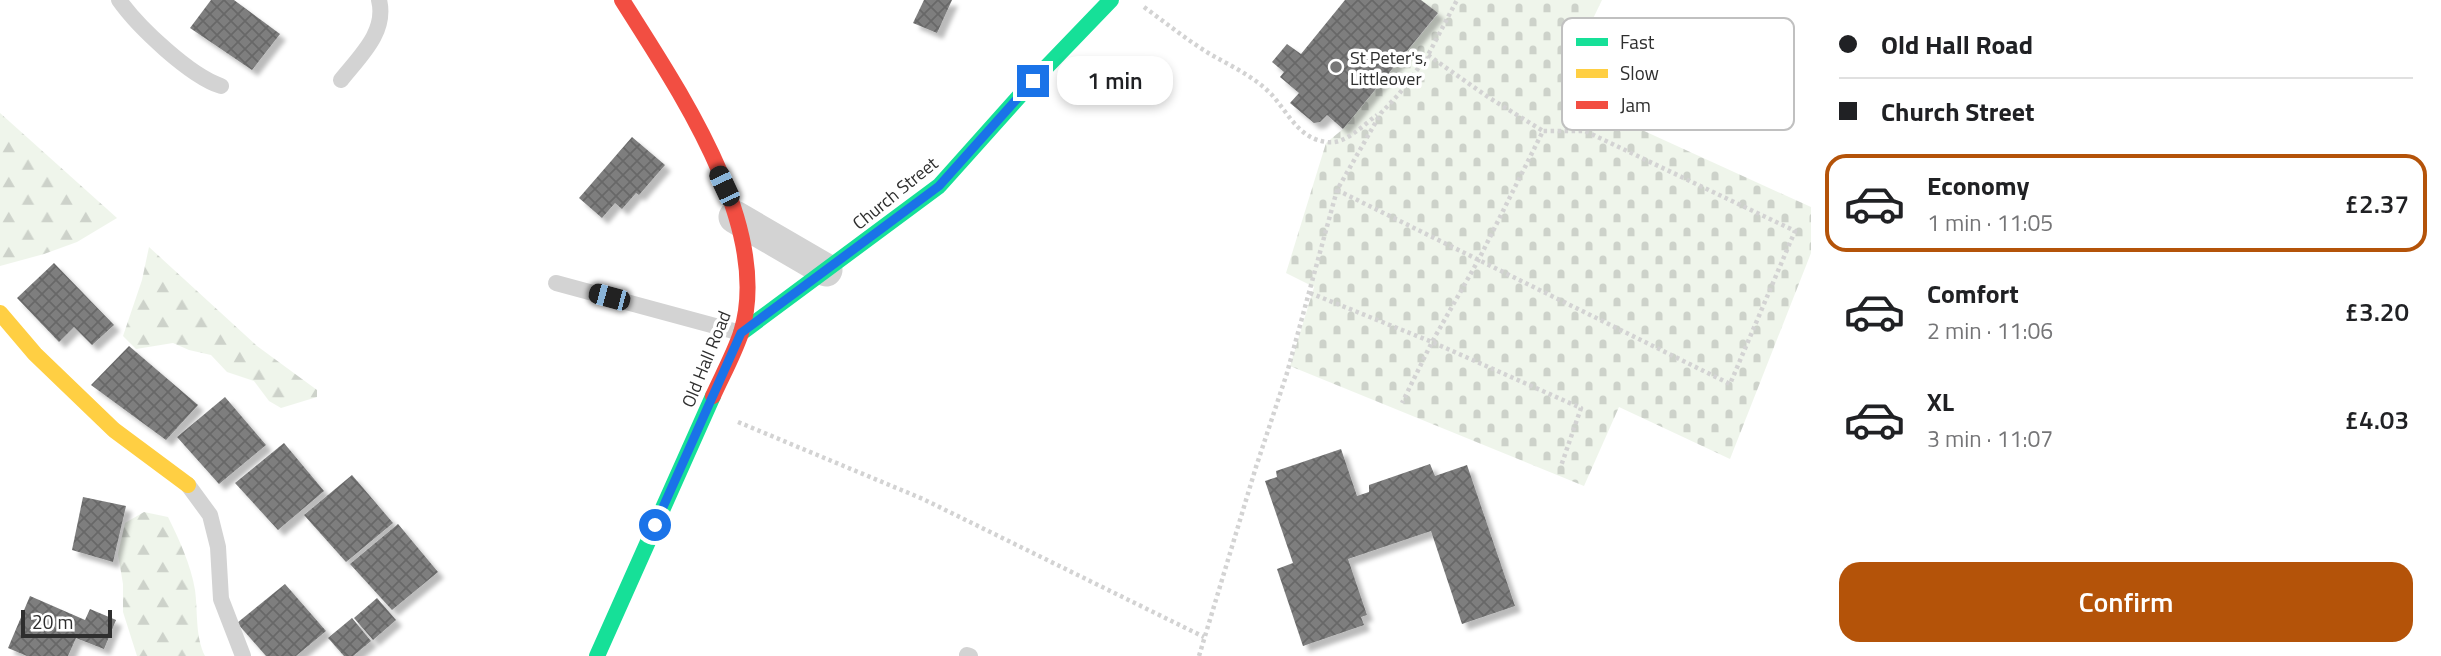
<!DOCTYPE html>
<html lang="en">
<head>
<meta charset="utf-8">
<style>
	:root { --surface:#fff; --page:#f6f6f6; --text:#202124; --muted:#757577; --line:#e0e0e0; --accent:#b45309 }
	body { margin:0; font-family:"Titillium Web",sans-serif; background:var(--page); color:var(--text); height:100vh; display:flex; flex-direction:column; font-size:26px; white-space:nowrap }
	* { box-sizing:border-box; margin:0 }
	p { font-size:23px; color:var(--muted) }
	.icon { flex:none; width:38px; height:38px; fill:none; stroke:currentColor; stroke-width:2; stroke-linecap:round; stroke-linejoin:round }
	.map { position:relative; flex:1; overflow:hidden }
	.drawer { display:flex; flex-direction:column; background:var(--surface); width:630px }
	.drawer>* { flex:none }
	.guide { display:grid; align-content:center; height:154px; padding:0 28px; background:var(--surface) }
	.scale { position:absolute; left:21px; bottom:18px; width:91px; box-sizing:border-box; padding-left:7px; border:4px solid #2e2e2e; border-top:0; font-size:19px; line-height:24px; white-space:nowrap; color:#2e2e2e; -webkit-text-stroke:5px #fff; paint-order:stroke }
	.end { position:absolute; width:32px; height:32px; margin:-16px; border:9px solid #1a73e8; background:#fff; box-shadow:0 0 0 4px #fff }
	.from { border-radius:50% }
	.bubble { position:absolute; height:49px; border-radius:21px; background:var(--surface); box-shadow:0 4px 10px #0003; font-size:23px; font-weight:600; line-height:49px; text-align:center }
	.car { position:absolute; width:21px; height:42px; margin:-21px -10px; border-radius:9px; box-shadow:0 0 5px 2px #0007; background:linear-gradient(#222 24%,#8ab4d8 0 40%,#222 0 76%,#8ab4d8 0 86%,#222 0) }
	.guide b { display:flex; align-items:center; gap:24px; height:66px; font-size:26px }
	.guide b+b { border-top:2px solid var(--line) }
	.guide i { width:18px; height:18px; background:var(--text) }
	ul { padding:0; list-style:none }
	li { display:flex; align-items:center; gap:21px; height:98px; margin:0 14px 10px; padding:0 14px; border:4px solid transparent; border-radius:21px }
	li div { flex:1 }
	li b { display:block; font-size:26px }
	li em { font-style:normal; font-weight:600 }
	li.selected { border-color:var(--accent) }
	li>.icon { width:63px; height:63px; stroke-width:1.5 }
	.primary-button { display:flex; gap:14px; margin-top:auto; padding:14px 28px }
	.primary-button a { flex:1; height:80px; border-radius:21px; background:var(--accent); color:#fff; font-size:28px; font-weight:600; line-height:80px; text-align:center }
	main { display:flex; flex:1; min-height:0 }
	.map>svg:first-child { display:block }
	.forest { fill:url(#forest-firs) }
	.cemetery { fill:url(#cemetery-stones) }
	.building { fill:url(#building-cross-hatch); filter:url(#shadow) }
	.lines { fill:none; stroke-linecap:round; stroke-linejoin:round }
	.path { stroke:#d3d3d3; stroke-width:4.5; stroke-dasharray:3.5 3.5; stroke-linecap:butt }
	.lane { stroke:#d3d3d3; stroke-width:16 }
	.street { stroke:#d3d3d3; stroke-width:33 }
	.fast { stroke:#16e098; stroke-width:16 }
	.slow { stroke:#ffcf43; stroke-width:16 }
	.jam { stroke:#f24e42; stroke-width:16 }
	.route { stroke:#1a73e8; stroke-width:9 }
	.poi-dot { fill:#777; stroke:#fff; stroke-width:2.5 }
	.labels { text-anchor:middle; dominant-baseline:central; stroke-width:7; stroke-linejoin:round; paint-order:stroke }
	.poi-label { font-size:18px; fill:#2e2e2e; stroke:#fff; text-anchor:start }
	.street-label { font-size:18px; fill:#2e2e2e; stroke:#fff }
	.key { fill:#fff; stroke:#c0c0c0; stroke-width:2 }
	.key-label { font-size:19px; fill:#2e2e2e }
</style>
</head>
<body>
<main>
<div class="map">
<svg width="1811" height="656" viewBox="0 0 1811 656">
	<defs>
		<pattern id="forest-firs" width="22" height="20" patternUnits="userSpaceOnUse" patternTransform="scale(1.75)"><rect width="22" height="20" fill="#eff5eb"/><path d="M5 1l3.5 6h-7zM16 11l3.5 6h-7z" fill="#cdd2ca"/></pattern>
		<pattern id="cemetery-stones" width="16" height="16" patternUnits="userSpaceOnUse" patternTransform="scale(1.75)"><rect width="16" height="16" fill="#eff5eb"/><path d="M2 7V4a2 2 0 0 1 4 0v3zM10 15v-3a2 2 0 0 1 4 0v3z" fill="#cdd2ca"/></pattern>
		<pattern id="building-cross-hatch" width="8" height="8" patternUnits="userSpaceOnUse" patternTransform="scale(1.75)"><rect width="8" height="8" fill="#7e7e7e"/><path d="M0 0l8 8M0 8l8-8" fill="none" stroke="#686868"/></pattern>
		<filter id="shadow"><feDropShadow dx="6" dy="6" stdDeviation="2" flood-color="#0004"/></filter>
	</defs>
	<rect width="100%" height="100%" fill="#fff"/>
	<!-- forest -->
	<g class="forest">
		<path d="M0,113l117,105 -40,24 -33,12 -44,12z"/>
		<path d="M149,247l108,99 60,44v7l-36,11 -12,-7 -15,-20 -27,-9 -16,-17 -22,-5 -16,-7 -37,6 -13,-13 19,-56z"/>
		<path d="M144,512l24,5c11,22 23,48 27,73 3,22 0,46 10,66h-68l-14,-44v-28l-5,-30 7,-31z"/>
	</g>
	<!-- cemetery -->
	<path class="cemetery" d="M1421,0h181l-41,85 70,40 180,82v46l-81,206 -111,-52 -35,79 -294,-120 24,-79 -28,-14 40,-130 17,-14 95,-115z"/>
	<!-- building -->
	<g class="building">
		<path d="M211,0h23l46,34 -28,36 -62,-42z"/>
		<path d="M924,0h28l-15,33 -24,-10z"/>
		<path d="M1345,0h76l17,13 -95,116 -16,-14 -7,7 -6,1 -24,-20 9,-10 -19,-16 4,-5 -12,-10 15,-18 14,10z"/>
		<path d="M632,137l33,28 -26,30 -3,-2 -14,16 -7,-6 -13,15 -23,-20z"/>
		<path d="M54,263l60,62 -22,20 -18,-18 -15,15 -42,-44z"/>
		<path d="M129,346l69,59 -32,35 -75,-55z"/>
		<path d="M225,397l41,48 -47,39 -42,-47z"/>
		<path d="M284,443l40,48 -46,39 -43,-47z"/>
		<path d="M1341,449l16,47 12,-4v-7l61,-21 5,12 32,-11 48,141 -53,18 -31,-93 -83,28 19,56 -6,2 3,8 -61,21 -26,-77 16,-6 -28,-82 12,-4 -1,-6z"/>
		<path d="M352,475l41,48 -47,39 -42,-47z"/>
		<path d="M83,497l43,9 -13,56 -41,-12z"/>
		<path d="M398,524l40,48 -46,38 -42,-46z"/>
		<path d="M285,584l41,47 -30,25h-30l-29,-33z"/>
		<path d="M30,596l55,24 5,-11 26,11 -12,29 -28,-11 -8,18h-41l-19,-8z"/>
		<path d="M377,598l19,22 -23,20 -19,-22z"/>
		<path d="M352,618l19,23 -18,15h-9l-16,-18z"/>
	</g>
	<g class="lines">
		<!-- path -->
		<g class="path">
			<path d="M1144,7c22,16 43,33 66,47 21,12 45,23 62,41 17,19 27,44 55,47 18,3 36,-17 50,-27"/>
			<path d="M1428,55l60,42 55,34"/>
			<path d="M1337,190l393,194 65,-153 -210,-100h-42l-64,128 -47,83 -30,61"/>
			<path d="M1310,293l122,49 149,66 -20,58"/>
			<path d="M738,422l185,77 281,138"/>
			<path d="M1199,656l57,-189 31,-94 50,-183 44,-77 18,-19 29,-39 29,-55"/>
		</g>
		<!-- lane -->
		<g class="lane">
			<path d="M119,0c19,27 71,76 102,86"/>
			<path d="M341,80c19,-24 46,-48 38,-80"/>
			<path d="M556,283l185,50"/>
			<path d="M188,485l22,30 8,32 3,52 22,57"/>
			<path d="M967,655l3,1"/>
		</g>
		<!-- street -->
		<path class="street" d="M735,217l91,53"/>
		<!-- fast -->
		<g class="fast">
			<path d="M741,333l198,-147 94,-105 78,-81"/>
			<path d="M597,656l116,-260"/>
		</g>
		<!-- slow -->
		<path class="slow" d="M0,313l35,41 79,76 74,55"/>
		<!-- jam -->
		<path class="jam" d="M622,0c54,86 152,227 119,333 -7,21 -19,43 -28,63"/>
	</g>
	<g class="lines">
		<!-- route -->
		<path class="route" d="M655,525l86,-192 198,-147 94,-105"/>
	</g>
	<!-- markers -->
	<circle class="poi-dot" cx="1336" cy="67" r="7"/>
	<g class="labels">
		<!-- poi labels -->
		<g class="poi-label">
			<text x="1350" y="57">St Peter's,<tspan x="1350" dy="21">Littleover</tspan></text>
		</g>
		<!-- street labels -->
		<g class="street-label">
			<text transform="translate(895 193) rotate(-39)">Church Street</text>
			<text transform="translate(706 359) rotate(-68)">Old Hall Road</text>
		</g>
	</g>
	<!-- legend -->
	<rect x="1562" y="18" width="232" height="112" rx="10" class="key"/>
	<rect x="1576" y="38" width="32" height="8" fill="#16e098"/>
	<rect x="1576" y="69" width="32" height="9" fill="#ffcf43"/>
	<rect x="1576" y="101" width="32" height="8" fill="#f24e42"/>
	<g class="key-label">
		<text x="1620" y="49">Fast</text>
		<text x="1620" y="80">Slow</text>
		<text x="1620" y="112">Jam</text>
	</g>
</svg>
<div class="scale">20 m</div>
<i class="end from" style="left:655px;top:525px"></i>
<i class="end" style="left:1033px;top:81px"></i>
<div class="bubble" style="left:1057px;top:56px;width:116px">1 min</div>
<i class="car" style="left:724px;top:186px;rotate:335deg"></i>
<i class="car" style="left:609px;top:297px;rotate:285deg"></i>
</div>
<section class="drawer">
<div class="guide">
<b><i class="from"></i>Old Hall Road</b>
<b><i></i>Church Street</b>
</div>
<ul>
<li class="selected"><svg class="icon" aria-label="car" viewBox="0 0 24 24"><path d="M5 17H2v-5l4-1 3-4h7l3 4 3 1v5h-3M9 17h6M6 11h13"/><circle cx="7" cy="17" r="2"/><circle cx="17" cy="17" r="2"/></svg><div><b>Economy</b><p>1 min · 11:05</p></div><em>£2.37</em></li>
<li><svg class="icon" aria-label="car" viewBox="0 0 24 24"><path d="M5 17H2v-5l4-1 3-4h7l3 4 3 1v5h-3M9 17h6M6 11h13"/><circle cx="7" cy="17" r="2"/><circle cx="17" cy="17" r="2"/></svg><div><b>Comfort</b><p>2 min · 11:06</p></div><em>£3.20</em></li>
<li><svg class="icon" aria-label="car" viewBox="0 0 24 24"><path d="M5 17H2v-5l4-1 3-4h7l3 4 3 1v5h-3M9 17h6M6 11h13"/><circle cx="7" cy="17" r="2"/><circle cx="17" cy="17" r="2"/></svg><div><b>XL</b><p>3 min · 11:07</p></div><em>£4.03</em></li>
</ul>
<div class="primary-button"><a>Confirm</a></div>
</section>
</main>
</body>
</html>
